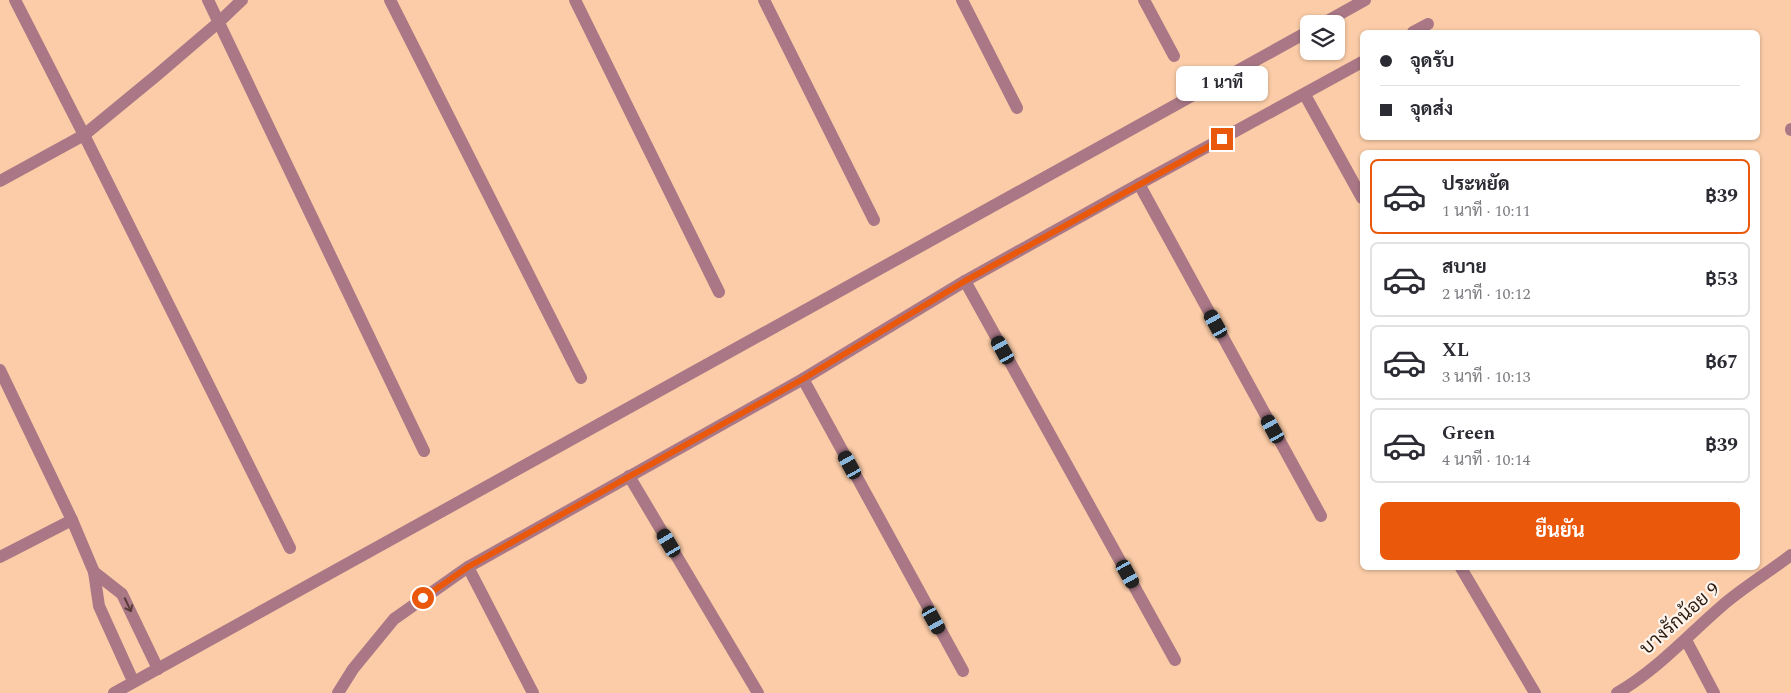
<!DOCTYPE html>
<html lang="th">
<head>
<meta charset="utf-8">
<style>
	:root { --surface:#fff; --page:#f2f2f3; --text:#2b2b33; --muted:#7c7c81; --line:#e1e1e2; --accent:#ea580c }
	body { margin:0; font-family:Spectral,Sarabun,serif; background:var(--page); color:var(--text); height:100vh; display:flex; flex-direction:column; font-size:19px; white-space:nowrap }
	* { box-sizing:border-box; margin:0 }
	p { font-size:16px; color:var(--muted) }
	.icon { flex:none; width:28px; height:28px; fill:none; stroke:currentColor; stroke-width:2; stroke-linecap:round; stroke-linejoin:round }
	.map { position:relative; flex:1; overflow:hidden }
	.details { position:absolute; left:1360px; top:150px; width:400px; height:420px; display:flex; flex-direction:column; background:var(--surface); border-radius:8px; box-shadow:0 1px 4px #0004 }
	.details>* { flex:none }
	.guide { position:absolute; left:1360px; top:30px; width:400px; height:110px; border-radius:8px; box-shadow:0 1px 4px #0004; display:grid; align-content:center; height:110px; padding:0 20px; background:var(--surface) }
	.fabs { position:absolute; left:1300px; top:15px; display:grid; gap:10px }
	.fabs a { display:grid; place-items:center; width:45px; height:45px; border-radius:8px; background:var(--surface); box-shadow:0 1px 4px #0004; font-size:25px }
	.end { position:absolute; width:22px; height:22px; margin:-11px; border:6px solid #ea580c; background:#fff; box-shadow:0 0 0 2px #fff }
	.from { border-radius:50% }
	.bubble { position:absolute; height:35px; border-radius:8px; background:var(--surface); box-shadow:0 1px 4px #0004; font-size:16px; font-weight:700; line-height:35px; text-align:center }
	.car { position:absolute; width:15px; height:30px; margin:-15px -8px; border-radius:6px; box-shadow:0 0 4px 1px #0007; background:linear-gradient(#222 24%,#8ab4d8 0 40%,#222 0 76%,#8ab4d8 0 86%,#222 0) }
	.guide b { display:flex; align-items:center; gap:18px; height:48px; font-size:19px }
	.guide b+b { border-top:1px solid var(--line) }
	.guide i { width:12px; height:12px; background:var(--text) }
	ul { padding:9px 0 0; list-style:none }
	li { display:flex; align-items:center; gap:15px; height:75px; margin:0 10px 8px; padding:0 10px; border:2px solid var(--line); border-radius:8px }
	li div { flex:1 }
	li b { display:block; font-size:19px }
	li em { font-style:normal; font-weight:700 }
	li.selected { border-color:var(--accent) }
	li>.icon { width:45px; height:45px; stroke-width:1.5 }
	.primary-button { display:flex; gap:10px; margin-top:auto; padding:10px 20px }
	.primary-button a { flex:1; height:58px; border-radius:8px; background:var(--accent); color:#fff; font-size:20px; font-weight:700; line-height:58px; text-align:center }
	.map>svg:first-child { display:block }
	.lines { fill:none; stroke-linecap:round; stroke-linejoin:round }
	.minor { stroke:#a97786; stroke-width:12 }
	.oneway { stroke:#593c39 }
	.route { stroke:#ea580c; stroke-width:6 }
	.labels { text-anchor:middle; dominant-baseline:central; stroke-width:4.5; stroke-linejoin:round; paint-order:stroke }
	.street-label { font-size:19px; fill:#2e1d0f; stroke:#fff5ee }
</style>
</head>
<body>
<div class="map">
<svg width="1791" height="693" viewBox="0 0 1791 693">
	<rect width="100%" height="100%" fill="#fbcca7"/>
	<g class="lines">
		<!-- minor -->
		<g class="minor">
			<path d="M15,0l69,135 206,413"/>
			<path d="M208,0l216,451"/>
			<path d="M390,0l191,378"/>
			<path d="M575,0l144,292"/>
			<path d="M764,0l110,220"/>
			<path d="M962,0l55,108"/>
			<path d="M1144,0l30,56"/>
			<path d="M1322,24l43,-24"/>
			<path d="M1413,32l15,-8"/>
			<path d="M1305,95l57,103"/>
			<path d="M1791,130v-1"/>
			<path d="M0,181l84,-46 73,-60 62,-53 23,-22"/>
			<path d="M1139,184l182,332"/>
			<path d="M965,281l210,379"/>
			<path d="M0,370l72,150 22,52 5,34 34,75"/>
			<path d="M803,379l160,292"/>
			<path d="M629,476l129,217"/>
			<path d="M0,557l72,-37"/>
			<path d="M468,567l65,126"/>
			<path d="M1461,568l74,125"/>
			<path d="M94,572l28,22 36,75"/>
			<path d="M1686,640l28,53"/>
			<path d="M114,693l1195,-662"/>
			<path d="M338,693l15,-24 41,-50 74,-52 335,-188 162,-98 174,-97 223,-122"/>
			<path d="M1617,693c40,-23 71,-58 106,-88 21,-18 46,-33 68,-50"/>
		</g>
	</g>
	<!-- one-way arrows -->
	<defs><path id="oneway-shaft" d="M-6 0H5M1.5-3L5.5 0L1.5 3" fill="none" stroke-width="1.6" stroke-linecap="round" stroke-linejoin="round" transform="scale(1.25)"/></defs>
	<use class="oneway" href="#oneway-shaft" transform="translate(128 605) rotate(65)"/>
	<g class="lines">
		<!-- route -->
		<path class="route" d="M423,598l45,-31 335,-188 162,-98 257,-142"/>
	</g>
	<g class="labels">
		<!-- street labels -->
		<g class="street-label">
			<text transform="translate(1680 619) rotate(-41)">บางรักน้อย 9</text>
		</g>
	</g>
</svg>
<div class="fabs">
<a><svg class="icon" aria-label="layers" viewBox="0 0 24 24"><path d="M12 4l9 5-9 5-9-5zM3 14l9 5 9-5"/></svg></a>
</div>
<i class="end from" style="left:423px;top:598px"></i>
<i class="end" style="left:1222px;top:139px"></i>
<div class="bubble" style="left:1176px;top:66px;width:92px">1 นาที</div>
<i class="car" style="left:1216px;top:324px;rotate:331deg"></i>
<i class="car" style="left:1003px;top:350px;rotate:331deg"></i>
<i class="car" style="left:1273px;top:429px;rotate:331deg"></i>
<i class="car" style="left:850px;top:465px;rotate:331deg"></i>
<i class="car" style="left:669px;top:543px;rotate:329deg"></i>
<i class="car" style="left:1128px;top:574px;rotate:151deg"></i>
<i class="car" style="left:934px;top:620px;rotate:151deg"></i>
<div class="guide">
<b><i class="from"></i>จุดรับ</b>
<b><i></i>จุดส่ง</b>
</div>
<section class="details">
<ul>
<li class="selected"><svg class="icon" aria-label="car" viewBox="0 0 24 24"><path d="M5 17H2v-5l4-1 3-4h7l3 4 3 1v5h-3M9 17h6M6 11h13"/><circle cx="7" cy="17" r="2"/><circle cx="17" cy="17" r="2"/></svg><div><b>ประหยัด</b><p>1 นาที · 10:11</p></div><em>฿39</em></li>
<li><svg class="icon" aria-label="car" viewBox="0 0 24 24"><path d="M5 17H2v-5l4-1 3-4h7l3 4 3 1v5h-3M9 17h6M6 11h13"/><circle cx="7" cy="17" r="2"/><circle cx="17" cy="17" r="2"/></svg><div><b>สบาย</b><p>2 นาที · 10:12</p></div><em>฿53</em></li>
<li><svg class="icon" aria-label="car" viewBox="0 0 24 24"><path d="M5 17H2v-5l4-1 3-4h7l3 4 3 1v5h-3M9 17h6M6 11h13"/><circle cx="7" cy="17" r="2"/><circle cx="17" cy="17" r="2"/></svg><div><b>XL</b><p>3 นาที · 10:13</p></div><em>฿67</em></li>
<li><svg class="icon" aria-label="car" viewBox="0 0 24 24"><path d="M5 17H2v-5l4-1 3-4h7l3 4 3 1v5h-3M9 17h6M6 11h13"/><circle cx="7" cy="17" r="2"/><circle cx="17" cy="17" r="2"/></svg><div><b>Green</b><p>4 นาที · 10:14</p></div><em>฿39</em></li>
</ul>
<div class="primary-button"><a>ยืนยัน</a></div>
</section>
</div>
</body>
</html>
